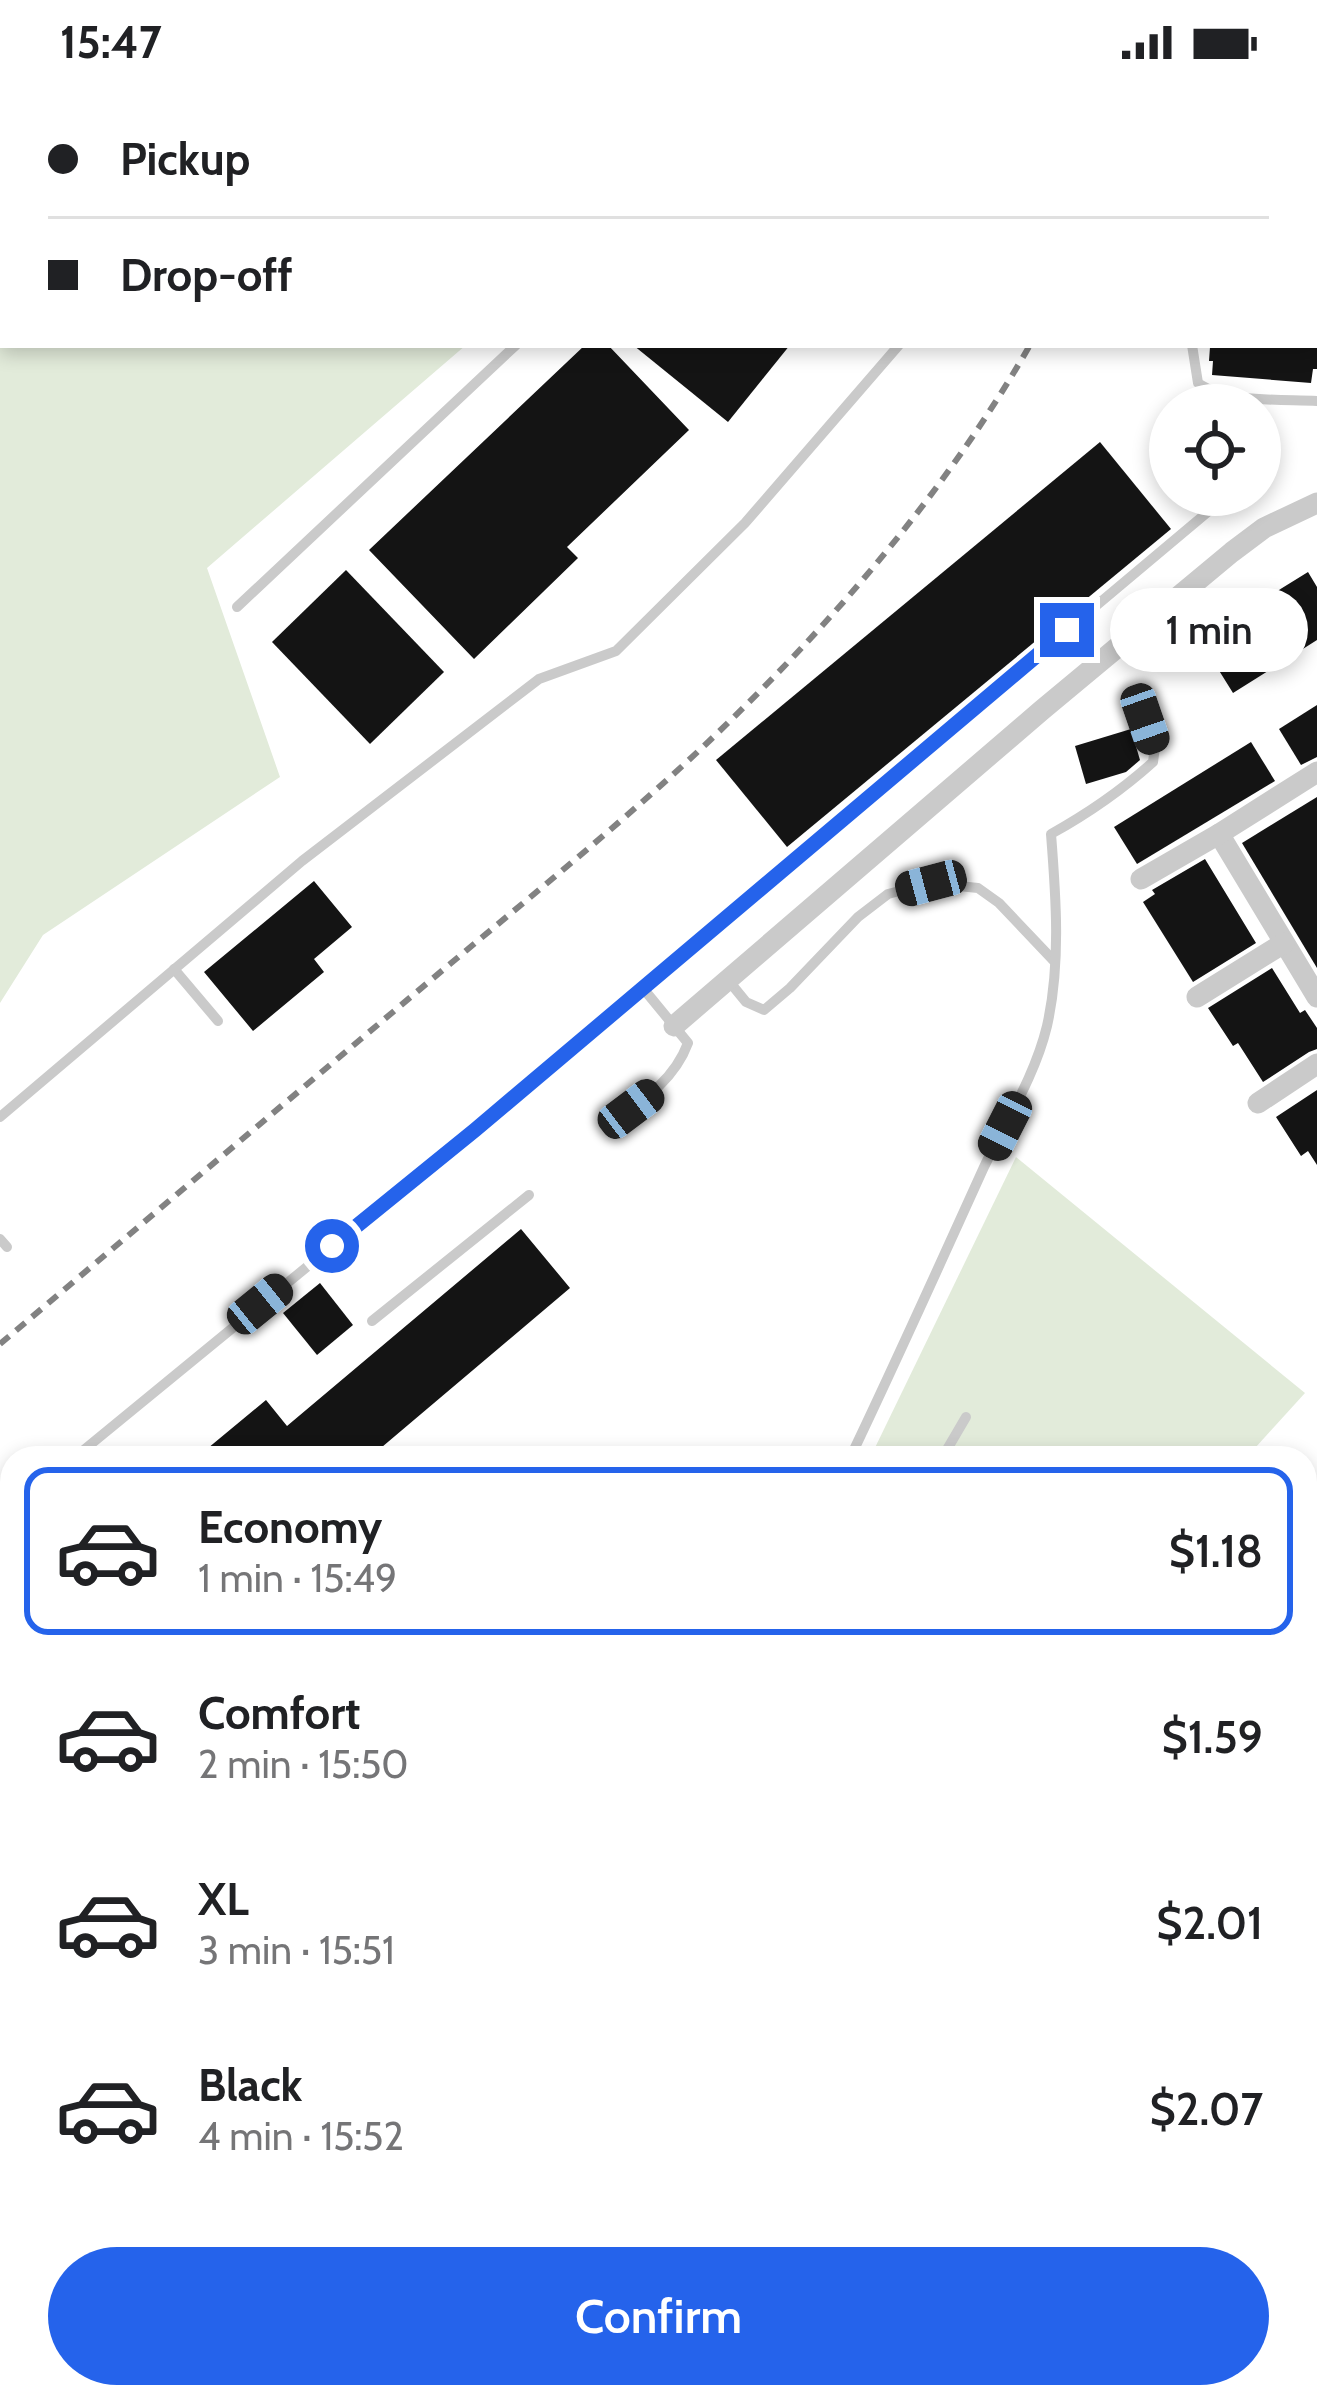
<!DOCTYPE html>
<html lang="en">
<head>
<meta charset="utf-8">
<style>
	:root { --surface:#fff; --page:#f2f2f2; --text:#202124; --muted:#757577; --line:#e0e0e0; --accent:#2563eb }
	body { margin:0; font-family:Cabin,sans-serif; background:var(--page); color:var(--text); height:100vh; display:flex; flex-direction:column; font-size:45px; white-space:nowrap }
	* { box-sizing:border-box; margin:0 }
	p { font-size:39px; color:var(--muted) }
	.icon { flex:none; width:66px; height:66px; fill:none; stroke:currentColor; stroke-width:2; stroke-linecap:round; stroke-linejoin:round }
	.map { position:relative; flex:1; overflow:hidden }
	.panel { position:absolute; left:0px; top:1362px; width:1317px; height:963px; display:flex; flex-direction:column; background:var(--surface); border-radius:36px 36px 0 0; box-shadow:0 6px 18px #0003 }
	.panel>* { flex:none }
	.guide { position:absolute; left:0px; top:0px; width:1317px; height:264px; box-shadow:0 6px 18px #0003; display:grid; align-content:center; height:264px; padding:0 48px; background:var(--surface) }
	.buttons { position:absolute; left:1149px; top:300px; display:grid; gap:24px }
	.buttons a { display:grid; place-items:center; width:132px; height:132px; border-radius:50%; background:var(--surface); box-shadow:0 6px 18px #0003; font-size:60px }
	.end { position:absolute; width:54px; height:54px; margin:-27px; border:15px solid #2563eb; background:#fff; box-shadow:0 0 0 6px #fff }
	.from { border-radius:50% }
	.bubble { position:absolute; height:84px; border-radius:42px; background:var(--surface); box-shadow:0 6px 18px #0003; font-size:39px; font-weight:600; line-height:84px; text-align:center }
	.car { position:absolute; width:36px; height:72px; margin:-36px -18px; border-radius:15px; box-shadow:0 0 9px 3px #0007; background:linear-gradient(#222 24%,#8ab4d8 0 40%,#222 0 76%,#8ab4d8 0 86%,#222 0) }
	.guide b { display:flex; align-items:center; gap:42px; height:114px; font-size:45px }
	.guide b+b { border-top:3px solid var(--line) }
	.guide i { width:30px; height:30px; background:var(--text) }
	ul { padding:21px 0 0; list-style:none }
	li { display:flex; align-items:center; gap:36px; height:168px; margin:0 24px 18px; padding:0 24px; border:6px solid transparent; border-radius:24px }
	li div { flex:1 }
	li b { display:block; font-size:45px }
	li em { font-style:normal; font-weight:600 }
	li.active { border-color:var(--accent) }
	li>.icon { width:108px; height:108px; stroke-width:1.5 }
	.cta { display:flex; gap:24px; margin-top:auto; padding:24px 48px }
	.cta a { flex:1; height:138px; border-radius:72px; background:var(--accent); color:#fff; font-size:48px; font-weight:600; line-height:138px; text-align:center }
	.status { display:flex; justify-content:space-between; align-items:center; height:84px; padding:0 60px; background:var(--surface); direction:ltr }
	.status svg { height:33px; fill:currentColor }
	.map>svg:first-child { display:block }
	.green { fill:#e2ebda }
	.building { fill:#141414 }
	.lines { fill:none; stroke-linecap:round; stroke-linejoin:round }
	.lane { stroke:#cacaca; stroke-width:10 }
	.street { stroke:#cacaca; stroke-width:21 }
	.primary { stroke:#a5a5a5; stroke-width:36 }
	.rail { stroke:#828282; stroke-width:6; stroke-dasharray:12 9; stroke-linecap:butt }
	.route { stroke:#2563eb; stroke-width:15 }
</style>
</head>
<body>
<div class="status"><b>15:47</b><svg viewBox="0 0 49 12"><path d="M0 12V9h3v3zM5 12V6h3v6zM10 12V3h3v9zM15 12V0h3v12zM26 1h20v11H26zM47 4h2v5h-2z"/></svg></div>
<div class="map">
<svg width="1317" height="2324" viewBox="0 0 1317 2324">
	<rect width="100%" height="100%" fill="#fff"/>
	<!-- green -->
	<g class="green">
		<path d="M3,228v33h463l-259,223 73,209 -237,158 -43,68v-690z"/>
		<path d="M1016,1073l289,236 -59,65h-376z"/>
		<path d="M1305,1566l12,13v117l-12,11z"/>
		<path d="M12,1758v555h958l-17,11h-953v-556z"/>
		<path d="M1305,2017l12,16v58l-12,7z"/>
	</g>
	<!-- building -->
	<g class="building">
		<path d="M585,261h23l81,85 -122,117 11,11 -104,101 -105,-109z"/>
		<path d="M633,261h157l-62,77z"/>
		<path d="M1214,261h103v24h-4l-2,14 -99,-8 1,-14h-4l1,-14z"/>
		<path d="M1100,358l71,87 -384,318 -71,-87z"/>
		<path d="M346,486l98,102 -74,72 -98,-102z"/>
		<path d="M1308,488l9,15v53l-84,53 -33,-53 42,-26 -5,-8 17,-10 4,7z"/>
		<path d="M1317,621v52l-16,8 -22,-36z"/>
		<path d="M1131,645l9,31 -14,12 -40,12 -11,-38z"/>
		<path d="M1251,658l24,39 -138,83 -23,-37z"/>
		<path d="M1317,713v171l-75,-125z"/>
		<path d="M1205,775l51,84 -63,39 -50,-80 12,-8 -3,-4z"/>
		<path d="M314,797l38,46 -38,32 10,13 -71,59 -49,-59z"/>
		<path d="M1272,884l28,45 5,-3 12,18v21l-8,3 -46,30 -25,-39 -5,3 -25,-38z"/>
		<path d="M1317,1006v75l-9,-14 -7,5 -25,-39z"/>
		<path d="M521,1145l49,59 -201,170h-173l70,-58 21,26z"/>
		<path d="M320,1199l33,42 -36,30 -34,-42z"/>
	</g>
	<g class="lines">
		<!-- lane -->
		<g class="lane">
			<path d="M121,3l2,-3"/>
			<path d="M1314,162l3,-1"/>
			<path d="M1192,261l6,38c29,20 84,16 119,18"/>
			<path d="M237,523l279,-262"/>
			<path d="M174,885l44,52"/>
			<path d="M728,896l18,22 18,8 26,-22 68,-71 30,-23 42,-11 48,5 21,15 55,58"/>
			<path d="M642,903l567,-476"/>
			<path d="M0,1033l302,-256 237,-182 77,-28 129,-128 154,-178"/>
			<path d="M0,1155l7,8"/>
			<path d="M372,1237l157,-126"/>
			<path d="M74,1374l401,-329 167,-142 46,56c-14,38 -47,59 -79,82"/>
			<path d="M850,1374c46,-96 90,-194 134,-291 22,-46 51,-91 63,-141 14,-62 9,-129 4,-192 36,-20 71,-44 102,-72l2,-15 -10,-28"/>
			<path d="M942,1374l24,-41"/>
			<path d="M0,1436l12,-10"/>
			<path d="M0,2317l13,-4"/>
		</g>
		<!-- street -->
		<g class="street">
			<path d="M1219,750l98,163"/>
			<path d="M1141,795l78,-45 98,-62"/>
			<path d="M1197,913l87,-54"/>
			<path d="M674,942l368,-316 190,-158 32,-24 53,-25"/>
			<path d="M1258,1019l59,-39"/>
			<path d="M1305,2246l12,-8"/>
			<path d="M1180,2324l18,-11"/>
		</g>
		<!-- primary -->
		<g class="primary">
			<path d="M718,3l10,-3"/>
			<path d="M0,188l3,-1"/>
		</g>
		<!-- rail -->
		<g class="rail">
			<path d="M1155,3l1,-3"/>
			<path d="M0,1260c150,-127 300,-254 450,-380 86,-72 174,-143 255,-219 125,-119 239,-250 325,-400"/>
		</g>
	</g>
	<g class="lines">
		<!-- route -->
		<path class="route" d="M332,1162l143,-116 592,-500"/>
	</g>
</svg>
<div class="buttons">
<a><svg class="icon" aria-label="locate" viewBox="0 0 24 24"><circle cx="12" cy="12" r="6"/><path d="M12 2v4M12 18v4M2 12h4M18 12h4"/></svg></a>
</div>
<i class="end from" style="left:332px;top:1162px"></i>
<i class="end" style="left:1067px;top:546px"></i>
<div class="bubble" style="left:1110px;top:504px;width:198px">1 min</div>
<i class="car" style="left:1145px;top:635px;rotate:161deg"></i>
<i class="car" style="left:931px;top:799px;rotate:255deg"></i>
<i class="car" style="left:631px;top:1025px;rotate:53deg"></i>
<i class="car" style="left:1005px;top:1042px;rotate:207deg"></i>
<i class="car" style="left:260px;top:1220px;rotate:51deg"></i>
<div class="guide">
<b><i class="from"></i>Pickup</b>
<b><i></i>Drop-off</b>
</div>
<section class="panel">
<ul>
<li class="active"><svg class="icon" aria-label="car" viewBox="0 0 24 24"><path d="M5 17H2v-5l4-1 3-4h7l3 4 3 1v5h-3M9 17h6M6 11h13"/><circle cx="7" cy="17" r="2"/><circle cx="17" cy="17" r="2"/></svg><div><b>Economy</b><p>1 min · 15:49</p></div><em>$1.18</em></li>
<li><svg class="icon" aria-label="car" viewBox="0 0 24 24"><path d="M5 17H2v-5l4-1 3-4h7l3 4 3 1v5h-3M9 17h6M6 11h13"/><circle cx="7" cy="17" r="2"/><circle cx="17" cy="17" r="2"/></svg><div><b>Comfort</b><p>2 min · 15:50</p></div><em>$1.59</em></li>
<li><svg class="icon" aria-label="car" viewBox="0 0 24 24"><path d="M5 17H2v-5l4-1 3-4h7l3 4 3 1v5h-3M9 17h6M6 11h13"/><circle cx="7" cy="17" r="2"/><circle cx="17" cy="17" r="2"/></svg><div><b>XL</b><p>3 min · 15:51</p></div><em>$2.01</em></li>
<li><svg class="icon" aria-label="car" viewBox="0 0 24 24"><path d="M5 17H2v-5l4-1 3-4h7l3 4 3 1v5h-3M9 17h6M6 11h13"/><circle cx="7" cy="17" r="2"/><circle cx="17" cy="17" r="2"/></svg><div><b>Black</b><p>4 min · 15:52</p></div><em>$2.07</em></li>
</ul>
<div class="cta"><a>Confirm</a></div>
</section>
</div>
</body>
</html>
